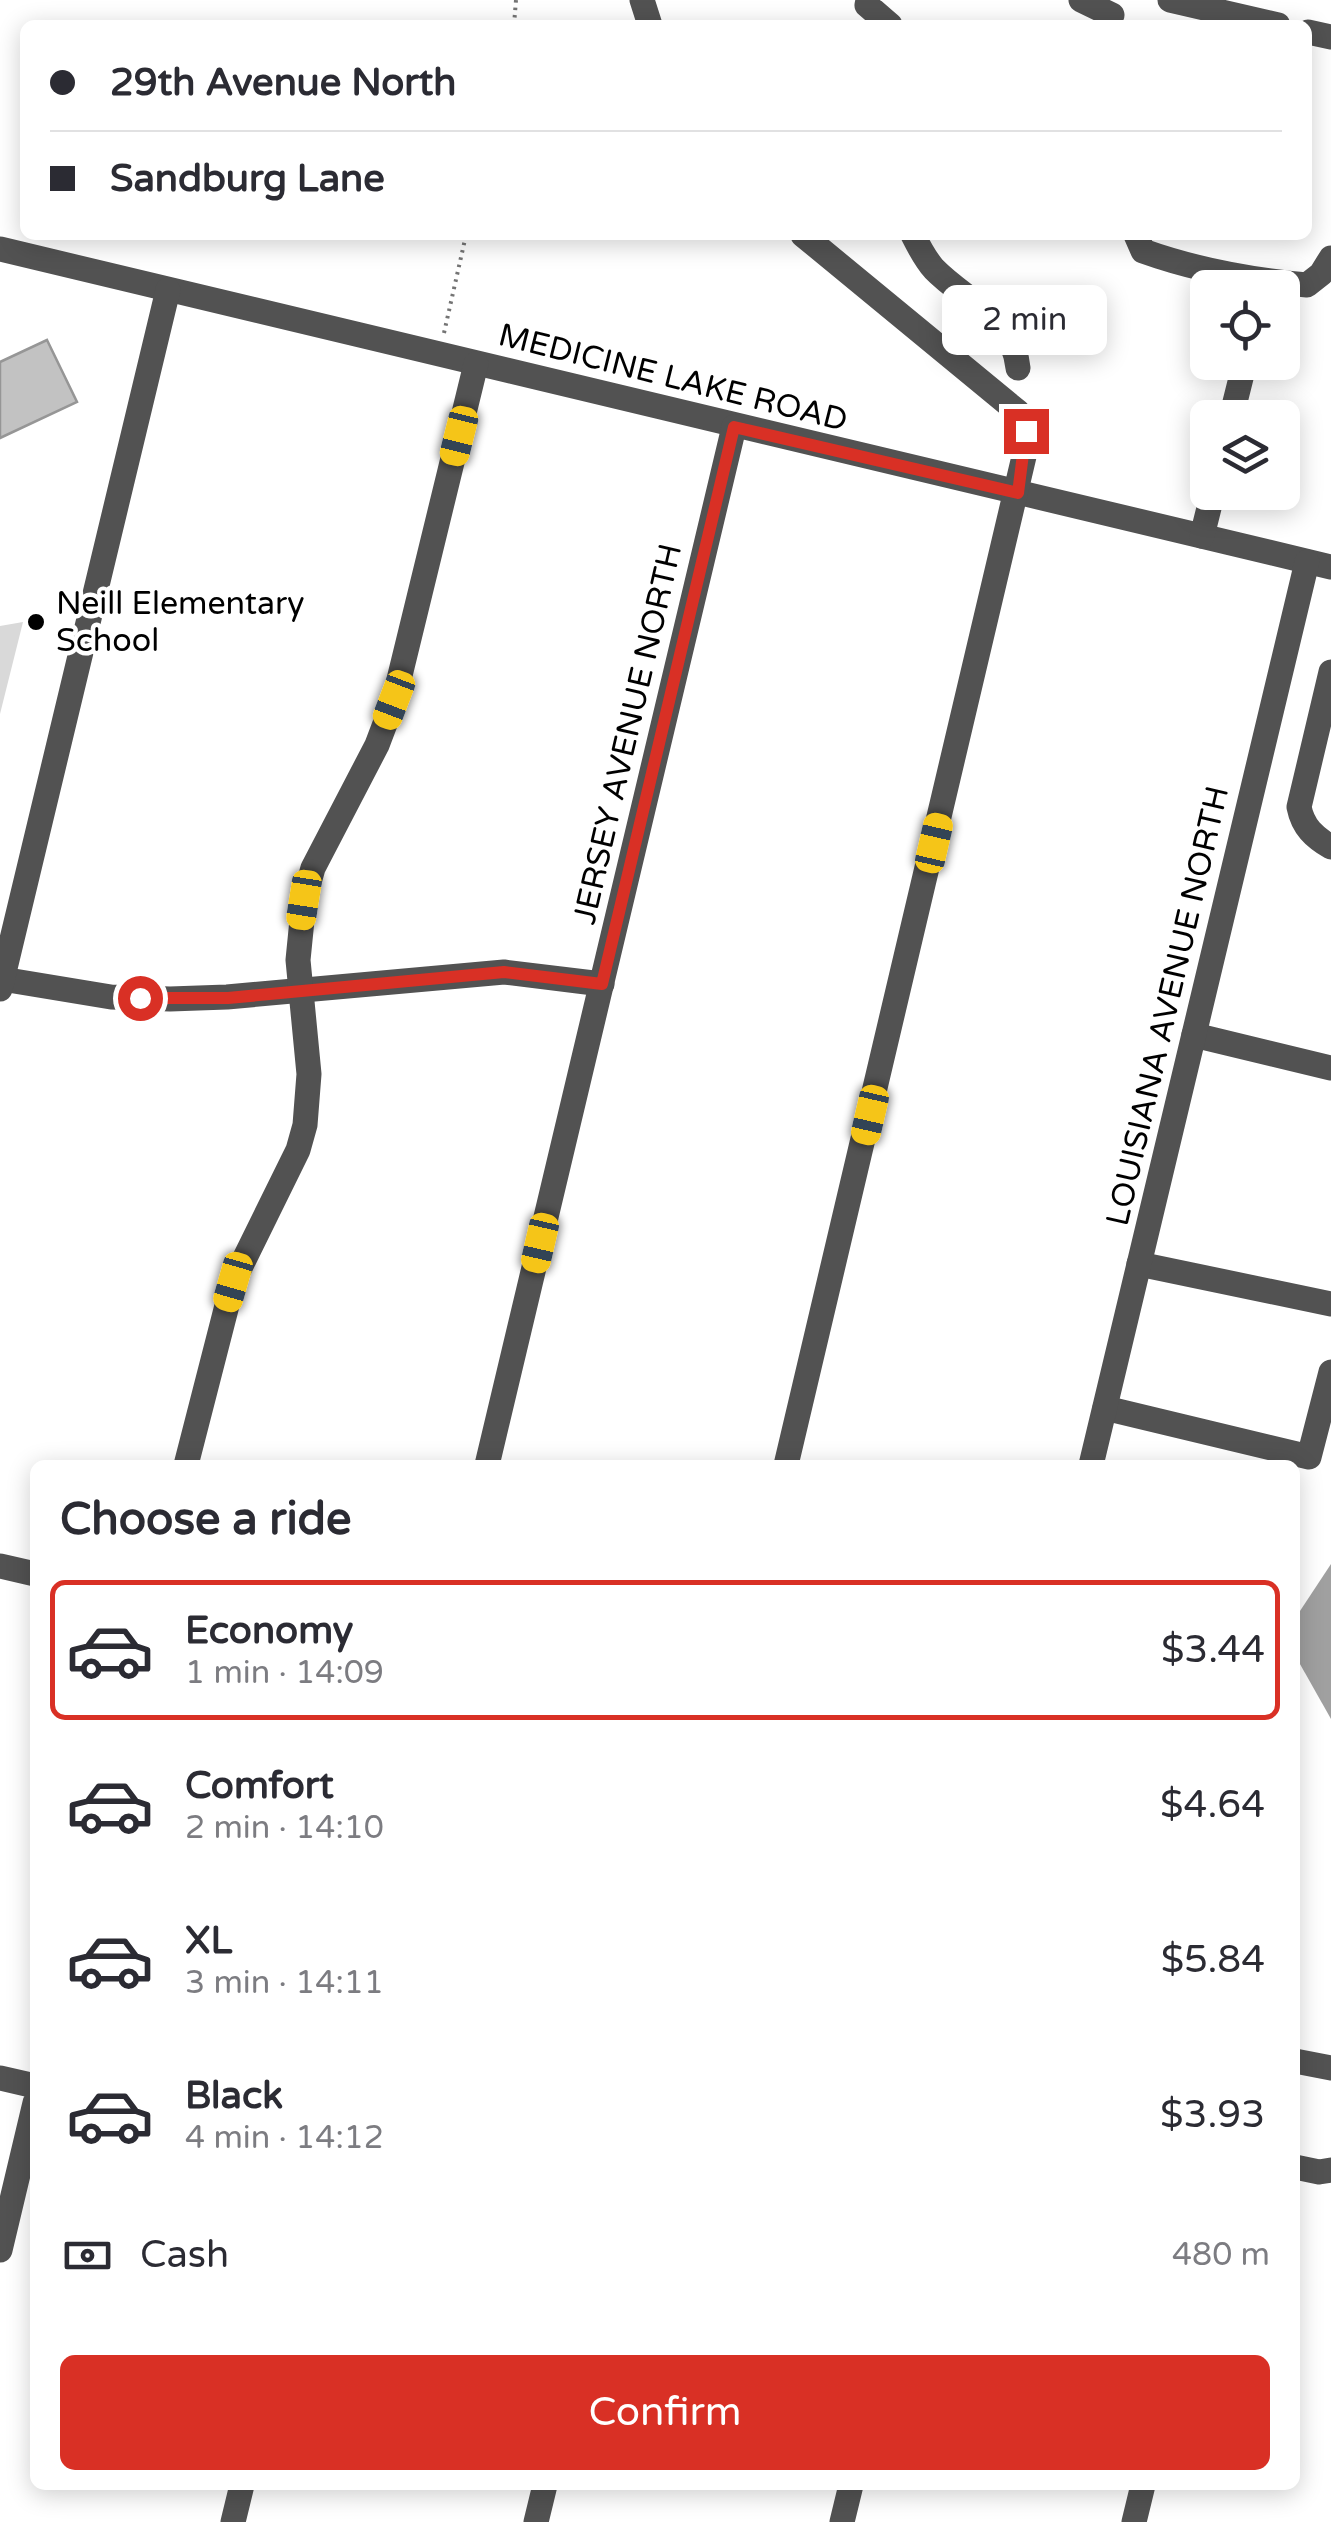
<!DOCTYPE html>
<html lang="en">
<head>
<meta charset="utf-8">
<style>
	:root { --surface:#fff; --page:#f2f2f3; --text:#2b2b33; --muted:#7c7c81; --line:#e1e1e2; --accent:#d93025 }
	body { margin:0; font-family:"Varela Round",sans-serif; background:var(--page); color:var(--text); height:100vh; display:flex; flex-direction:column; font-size:38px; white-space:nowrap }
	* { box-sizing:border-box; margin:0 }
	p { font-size:32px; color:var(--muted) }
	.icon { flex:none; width:55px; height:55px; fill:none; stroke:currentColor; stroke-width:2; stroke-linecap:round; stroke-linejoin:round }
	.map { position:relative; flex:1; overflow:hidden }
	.side { position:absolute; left:30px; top:1460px; width:1270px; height:1030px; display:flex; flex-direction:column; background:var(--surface); border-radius:15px; box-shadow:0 5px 25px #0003 }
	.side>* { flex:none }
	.guide { position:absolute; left:20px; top:20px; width:1292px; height:220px; border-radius:15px; box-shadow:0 5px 25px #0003; display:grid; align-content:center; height:220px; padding:0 30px; background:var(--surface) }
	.buttons { position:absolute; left:1190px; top:270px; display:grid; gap:20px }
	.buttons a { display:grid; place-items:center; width:110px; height:110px; border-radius:15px; background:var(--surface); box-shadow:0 5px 25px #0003; font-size:50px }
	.end { position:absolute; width:45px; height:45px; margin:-22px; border:12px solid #d93025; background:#fff; box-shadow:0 0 0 5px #fff }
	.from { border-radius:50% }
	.bubble { position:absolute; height:70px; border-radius:15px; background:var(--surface); box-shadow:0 5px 25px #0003; font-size:32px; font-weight:600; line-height:70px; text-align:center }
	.car { position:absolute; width:30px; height:60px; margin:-30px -15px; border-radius:12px; box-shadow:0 0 8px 2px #0007; background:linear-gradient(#f5c518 24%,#345 0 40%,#f5c518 0 76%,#345 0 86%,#f5c518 0) }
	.guide b { display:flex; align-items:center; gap:35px; height:95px; font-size:38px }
	.guide b+b { border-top:2px solid var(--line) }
	.guide i { width:25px; height:25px; background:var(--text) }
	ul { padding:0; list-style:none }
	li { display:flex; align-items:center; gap:30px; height:140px; margin:0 20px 15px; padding:0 10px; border:5px solid transparent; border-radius:15px }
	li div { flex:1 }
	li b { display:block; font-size:38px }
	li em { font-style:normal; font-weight:600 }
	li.on { border-color:var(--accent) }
	li>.icon { width:90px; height:90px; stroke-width:1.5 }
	h2 { padding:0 30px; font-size:45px; line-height:120px }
	.pay { display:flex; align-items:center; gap:25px; height:110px; padding:0 30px; font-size:38px }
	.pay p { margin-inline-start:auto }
	.primary-button { display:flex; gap:20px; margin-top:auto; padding:20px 30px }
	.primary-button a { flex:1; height:115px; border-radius:15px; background:var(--accent); color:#fff; font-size:40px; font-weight:600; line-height:115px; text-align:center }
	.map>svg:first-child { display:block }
	.green { fill:#d9d9d9 }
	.water { fill:#a0a0a0 }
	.building { fill:#c2c2c2; stroke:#969696; stroke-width:2.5 }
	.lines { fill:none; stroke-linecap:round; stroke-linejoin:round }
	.path { stroke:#747474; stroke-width:4; stroke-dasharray:2.5 5; stroke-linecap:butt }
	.minor { stroke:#525252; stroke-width:25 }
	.route { stroke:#d93025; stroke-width:12 }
	.poi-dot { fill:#000; stroke:#fff; stroke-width:4 }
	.labels { text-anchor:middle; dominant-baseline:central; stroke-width:9; stroke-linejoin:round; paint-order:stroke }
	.street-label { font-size:32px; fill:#000; stroke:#fff }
	.poi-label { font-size:32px; fill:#000; stroke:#fff; text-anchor:start }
</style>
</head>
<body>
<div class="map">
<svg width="1331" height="2522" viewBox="0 0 1331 2522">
	<rect width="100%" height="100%" fill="#fff"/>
	<!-- green -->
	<path class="green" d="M23,622l-23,92v-88z"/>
	<!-- water -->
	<path class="water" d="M1331,1564v155l-35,-62 2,-43z"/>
	<!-- building -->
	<path class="building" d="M47,340l30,62 -77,36v-76z"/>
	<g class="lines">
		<!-- path -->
		<g class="path">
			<path d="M514,25l2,-25"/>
			<path d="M444,333l22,-98"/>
		</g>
		<!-- minor -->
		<g class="minor">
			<path d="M642,0l8,25"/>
			<path d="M868,0l-1,5 23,20"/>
			<path d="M1081,0l31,15"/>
			<path d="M1170,0l108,25"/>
			<path d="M1308,32l23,5"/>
			<path d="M913,235c6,12 12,24 21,34 32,33 79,48 84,99"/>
			<path d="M1136,235l7,16c53,19 108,29 164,34l14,-11 10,-16"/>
			<path d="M0,249l1331,318"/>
			<path d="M1231,418l14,-56"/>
			<path d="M1202,536l11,-44"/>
			<path d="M1331,672l-32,135c4,20 15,30 32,40"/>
			<path d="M2,979l109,18 59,2 57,-2 277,-25 98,12"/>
			<path d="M0,989l168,-699"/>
			<path d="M1194,1035l137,33"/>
			<path d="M1139,1264l192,40"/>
			<path d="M1105,1408l204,49 22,-85"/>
			<path d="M186,1465l47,-183 65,-132 7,-25 4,-51 -11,-114 6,-60 9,-32 64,-123 17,-45 82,-336"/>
			<path d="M487,1465l247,-1038"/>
			<path d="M786,1465l240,-1017v-17l-8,-19 -215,-177"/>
			<path d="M1091,1465l216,-903"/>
			<path d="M0,1566l35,8"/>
			<path d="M1295,2061l36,7"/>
			<path d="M0,2078l35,8"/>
			<path d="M1295,2167l24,5 12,-2"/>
			<path d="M0,2250l35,-147"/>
			<path d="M233,2522l9,-37"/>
			<path d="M536,2522l9,-37"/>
			<path d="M842,2522l9,-37"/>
			<path d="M1134,2522l9,-37"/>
		</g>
	</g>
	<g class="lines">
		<!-- route -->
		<path class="route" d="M140,998h88l276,-26 98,12 132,-557 284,66 8,-62"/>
	</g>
	<!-- markers -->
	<circle class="poi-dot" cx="36" cy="622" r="10"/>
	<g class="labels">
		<!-- street labels -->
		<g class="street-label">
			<text transform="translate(673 378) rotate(14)">MEDICINE LAKE ROAD</text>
			<text transform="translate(628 734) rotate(-77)">JERSEY AVENUE NORTH</text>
			<text transform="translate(1168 1006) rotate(-77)">LOUISIANA AVENUE NORTH</text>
		</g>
		<!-- poi labels -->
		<g class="poi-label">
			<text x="56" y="604">Neill Elementary<tspan x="56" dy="37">School</tspan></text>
		</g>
	</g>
</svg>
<div class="buttons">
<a><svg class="icon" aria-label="locate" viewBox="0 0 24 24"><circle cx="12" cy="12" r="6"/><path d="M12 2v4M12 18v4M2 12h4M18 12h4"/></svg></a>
<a><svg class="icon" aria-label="layers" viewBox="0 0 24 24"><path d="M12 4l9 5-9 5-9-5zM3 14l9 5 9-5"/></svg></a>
</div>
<i class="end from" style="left:140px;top:998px"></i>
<i class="end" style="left:1026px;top:431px"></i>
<div class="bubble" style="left:942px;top:285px;width:165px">2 min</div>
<i class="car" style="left:459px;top:436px;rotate:194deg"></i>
<i class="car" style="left:394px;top:700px;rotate:201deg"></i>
<i class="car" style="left:934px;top:843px;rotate:13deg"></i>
<i class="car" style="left:304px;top:900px;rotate:189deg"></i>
<i class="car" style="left:870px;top:1115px;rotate:193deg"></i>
<i class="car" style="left:540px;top:1243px;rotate:193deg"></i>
<i class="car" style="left:233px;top:1282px;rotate:196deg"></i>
<div class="guide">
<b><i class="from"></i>29th Avenue North</b>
<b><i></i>Sandburg Lane</b>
</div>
<section class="side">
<h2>Choose a ride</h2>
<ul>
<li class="on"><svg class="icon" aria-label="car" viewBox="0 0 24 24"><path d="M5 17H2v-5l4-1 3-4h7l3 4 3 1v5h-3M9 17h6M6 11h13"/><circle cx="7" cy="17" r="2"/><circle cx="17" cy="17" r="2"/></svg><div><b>Economy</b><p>1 min · 14:09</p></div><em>$3.44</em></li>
<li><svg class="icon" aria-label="car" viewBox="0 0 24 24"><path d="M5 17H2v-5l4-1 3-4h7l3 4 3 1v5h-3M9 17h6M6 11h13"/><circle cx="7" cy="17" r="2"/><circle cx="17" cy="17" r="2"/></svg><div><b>Comfort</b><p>2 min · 14:10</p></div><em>$4.64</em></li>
<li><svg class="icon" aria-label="car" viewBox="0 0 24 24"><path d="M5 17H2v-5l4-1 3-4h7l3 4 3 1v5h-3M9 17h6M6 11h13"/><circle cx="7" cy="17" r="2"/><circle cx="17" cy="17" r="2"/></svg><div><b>XL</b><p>3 min · 14:11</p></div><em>$5.84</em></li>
<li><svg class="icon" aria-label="car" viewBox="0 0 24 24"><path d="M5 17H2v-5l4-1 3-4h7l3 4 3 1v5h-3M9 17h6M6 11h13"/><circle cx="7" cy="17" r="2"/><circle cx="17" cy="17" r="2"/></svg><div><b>Black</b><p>4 min · 14:12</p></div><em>$3.93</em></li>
</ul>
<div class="pay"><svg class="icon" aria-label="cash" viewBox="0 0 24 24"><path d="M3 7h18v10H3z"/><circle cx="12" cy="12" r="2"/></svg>Cash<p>480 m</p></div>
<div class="primary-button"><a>Confirm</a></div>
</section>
</div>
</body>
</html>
